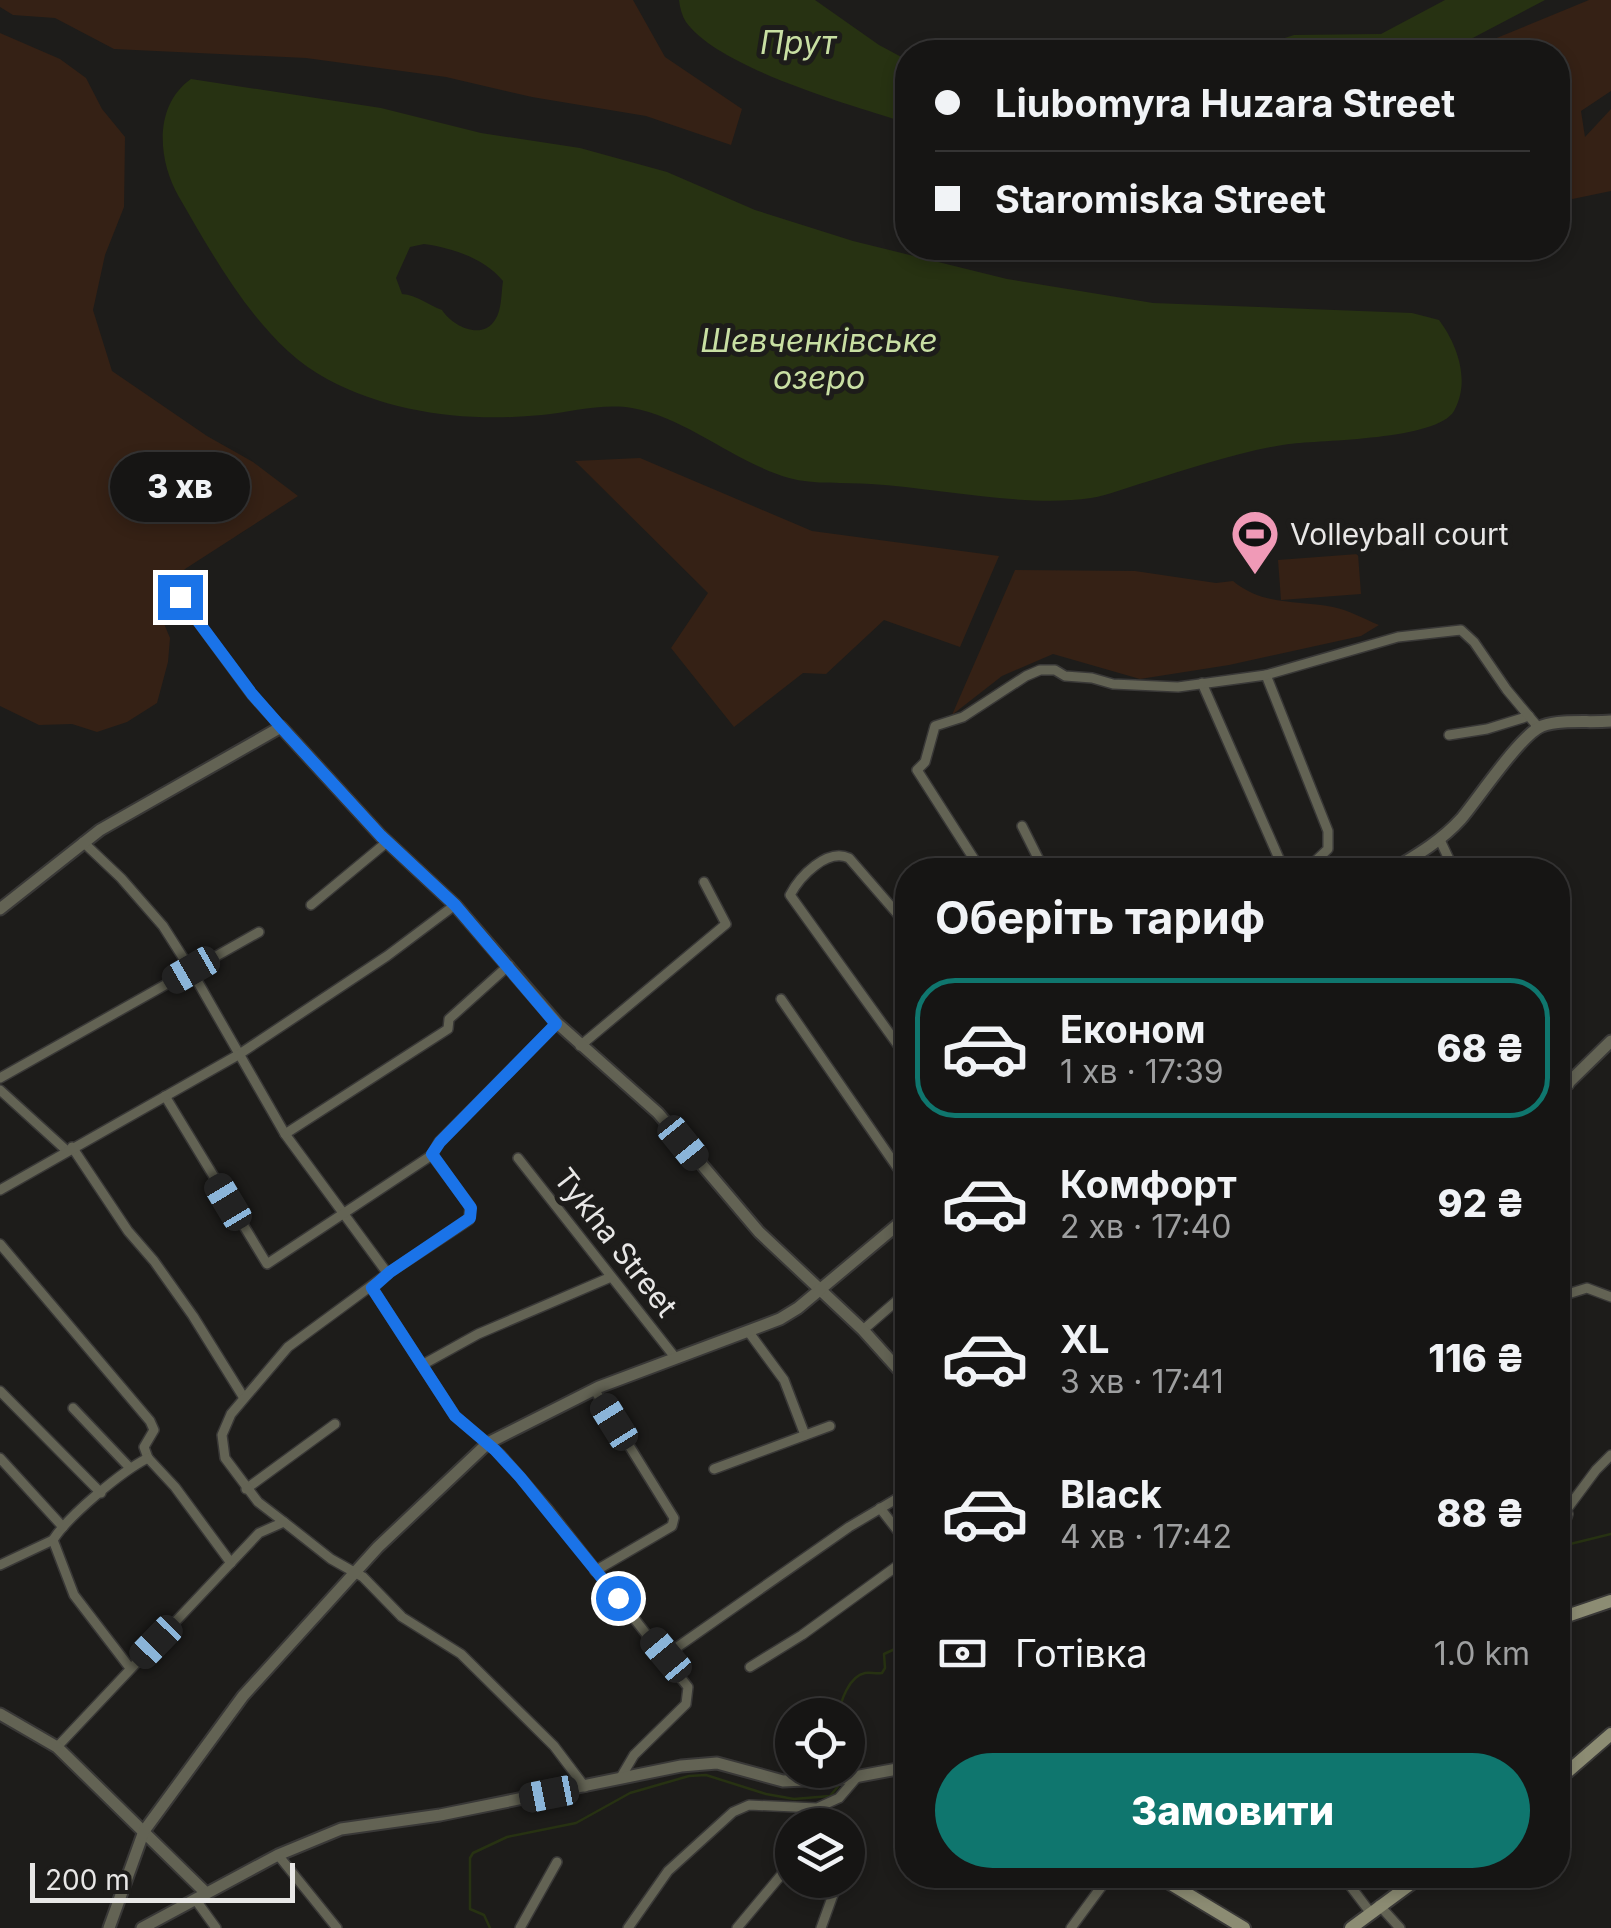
<!DOCTYPE html>
<html lang="uk">
<head>
<meta charset="utf-8">
<style>
	:root { --surface:#161514; --page:#232222; --text:#f1f3f6; --muted:#9e9fa0; --line:#353434; --accent:#0f766e }
	body { margin:0; font-family:Inter,sans-serif; background:var(--page); color:var(--text); height:100vh; display:flex; flex-direction:column; font-size:38px; white-space:nowrap }
	* { box-sizing:border-box; margin:0 }
	p { font-size:32px; color:var(--muted) }
	.icon { flex:none; width:55px; height:55px; fill:none; stroke:currentColor; stroke-width:2; stroke-linecap:round; stroke-linejoin:round }
	.map { position:relative; flex:1; overflow:hidden }
	.details { position:absolute; left:895px; top:858px; width:675px; height:1030px; display:flex; flex-direction:column; background:var(--surface); border-radius:40px; box-shadow:0 5px 15px #0003,0 0 0 2px var(--line) }
	.details>* { flex:none }
	.hud { position:absolute; left:895px; top:40px; width:675px; height:220px; border-radius:40px; box-shadow:0 5px 15px #0003,0 0 0 2px var(--line); display:grid; align-content:center; height:220px; padding:0 40px; background:var(--surface) }
	.fabs { position:absolute; left:775px; top:1698px; display:grid; gap:20px }
	.fabs a { display:grid; place-items:center; width:90px; height:90px; border-radius:50%; background:var(--surface); box-shadow:0 5px 15px #0003,0 0 0 2px var(--line); font-size:50px }
	.scale { position:absolute; left:30px; bottom:25px; width:265px; box-sizing:border-box; padding-left:10px; border:5px solid #e8e7e6; border-top:0; font-size:28px; line-height:35px; white-space:nowrap; color:#e8e7e6; -webkit-text-stroke:8px #1d1c1a; paint-order:stroke }
	.end { position:absolute; width:45px; height:45px; margin:-22px; border:12px solid #1a73e8; background:#fff; box-shadow:0 0 0 5px #fff }
	.from { border-radius:50% }
	.bubble { position:absolute; height:70px; border-radius:35px; background:var(--surface); box-shadow:0 5px 15px #0003,0 0 0 2px var(--line); font-size:32px; font-weight:800; line-height:70px; text-align:center }
	.car { position:absolute; width:30px; height:60px; margin:-30px -15px; border-radius:12px; box-shadow:0 0 8px 2px #0007; background:linear-gradient(#222 24%,#8ab4d8 0 40%,#222 0 76%,#8ab4d8 0 86%,#222 0) }
	.hud b { display:flex; align-items:center; gap:35px; height:95px; font-size:38px }
	.hud b+b { border-top:2px solid var(--line) }
	.hud i { width:25px; height:25px; background:var(--text) }
	ul { padding:0; list-style:none }
	li { display:flex; align-items:center; gap:30px; height:140px; margin:0 20px 15px; padding:0 20px; border:5px solid transparent; border-radius:40px }
	li div { flex:1 }
	li b { display:block; font-size:38px }
	li em { font-style:normal; font-weight:800 }
	li.selected { border-color:var(--accent) }
	li>.icon { width:90px; height:90px; stroke-width:1.5 }
	h2 { padding:0 40px; font-size:45px; line-height:120px }
	.pay { display:flex; align-items:center; gap:25px; height:110px; padding:0 40px; font-size:38px }
	.pay p { margin-inline-start:auto }
	.primary-button { display:flex; gap:20px; margin-top:auto; padding:20px 40px }
	.primary-button a { flex:1; height:115px; border-radius:60px; background:var(--accent); color:#fff; font-size:40px; font-weight:800; line-height:115px; text-align:center }
	.map>svg:first-child { display:block }
	.green { fill:#352115 }
	.water { fill:#273212; fill-rule:evenodd }
	.lines { fill:none; stroke-linecap:round; stroke-linejoin:round }
	.stream { stroke:#273212; stroke-width:2.5 }
	.minor-casing { stroke:#393837; stroke-width:12 }
	.tertiary-casing { stroke:#393837; stroke-width:15 }
	.secondary-casing { stroke:#393837; stroke-width:16 }
	.minor { stroke:#636354; stroke-width:9 }
	.tertiary { stroke:#636354; stroke-width:11 }
	.secondary { stroke:#8c8c73; stroke-width:12 }
	.route { stroke:#1a73e8; stroke-width:12 }
	.labels { text-anchor:middle; dominant-baseline:central; stroke-width:10; stroke-linejoin:round; paint-order:stroke }
	.poi-label { font-size:30px; fill:#e8e7e6; stroke:#1d1c1a; text-anchor:start }
	.street-label { font-size:30px; fill:#e8e7e6; stroke:#1d1c1a }
	.water-label { font-size:32px; font-style:italic; fill:#c8dfa3; stroke:#1d1c1a }
</style>
</head>
<body>
<div class="map">
<svg width="1611" height="1928" viewBox="0 0 1611 1928">
	<rect width="100%" height="100%" fill="#1d1c1a"/>
	<!-- green -->
	<g class="green">
		<path d="M0,0h633l32,57 77,52 -11,36 -85,-29 -114,-19 -86,-20 -140,-19 -192,-9 -59,-31 -42,-3 -13,-8z"/>
		<path d="M1589,0h22v91l-30,20 4,26 26,-28v82l-53,11v-150h-84l8,-8z"/>
		<path d="M0,33l60,26 26,19 16,31 23,28 -1,70 -19,48 -12,55 19,61 95,65 46,26 45,34 -113,73 -28,38 13,31 -2,24 -11,41 -30,19 -30,10 -25,-8 -33,1 -39,-19z"/>
		<path d="M640,458l172,73 187,25 -39,91 -76,-27 -58,54 -23,-1 -69,54 -63,-79 37,-55 -133,-132z"/>
		<path d="M1358,554l3,40 -80,6 -3,-40z"/>
		<path d="M1015,570l120,1 81,12 17,-2c30,25 63,19 100,26 16,3 31,12 46,18l-18,11 -132,29 -89,14 -87,-25 -51,22 -50,39z"/>
	</g>
	<!-- water -->
	<g class="water">
		<path d="M679,0h136l64,45 28,15v63c-55,-18 -187,-54 -221,-101 -4,-6 -6,-14 -7,-22z"/>
		<path d="M1445,0h100l-99,52h-226l24,-1 50,-16 87,-1z"/>
		<path d="M191,79l190,29 100,25 99,15 87,24 88,38 98,31 154,38 146,24 259,10 27,7c18,24 32,61 15,91 -17,29 -132,29 -165,33 -48,7 -97,24 -143,38 -18,5 -37,13 -55,16 -64,10 -154,-10 -220,-14 -26,-2 -57,1 -82,-6 -53,-15 -104,-61 -157,-70 -29,-5 -61,4 -90,7 -72,7 -150,-1 -215,-36 -66,-35 -112,-120 -148,-182 -22,-38 -25,-92 12,-118zM424,244c28,4 60,14 79,37 -2,13 -1,29 -8,39 -13,21 -43,6 -53,-10 -14,-5 -25,-15 -40,-16l-6,-16 14,-31z"/>
	</g>
	<g class="lines">
		<!-- stream -->
		<g class="stream">
			<path d="M1558,1547l53,-13"/>
			<path d="M839,1715c1,-13 10,-39 26,-42 5,-1 11,1 17,0l3,-5 -1,-14 24,-11"/>
			<path d="M490,1928l-6,-13 -14,-6v-51l3,-5 34,-16 69,-14 54,-30 59,-17 17,-1 60,19 28,5 36,-3 10,-12"/>
		</g>
		<!-- minor casing -->
		<g class="minor-casing">
			<g id="minor">
				<path d="M180,597l72,98 29,32"/>
				<path d="M1266,675l62,156v18l-22,21"/>
				<path d="M1202,683l82,187"/>
				<path d="M1449,735l38,-6 42,-13"/>
				<path d="M1022,826l22,44"/>
				<path d="M1440,840l14,30"/>
				<path d="M83,842l38,36 42,48 28,44 94,164 103,140"/>
				<path d="M981,870l-64,-100 8,-8 10,-36 28,-9 63,-41 14,-6h15l10,6 27,2 21,6 65,3 88,-12 132,-38 63,-7 13,12 33,48 31,37"/>
				<path d="M311,905l76,-63"/>
				<path d="M908,926l-59,-68c-22,-10 -49,18 -59,37l118,164"/>
				<path d="M781,999l127,184"/>
				<path d="M580,1046l146,-122 -22,-42"/>
				<path d="M1558,1066l11,19"/>
				<path d="M0,1078l259,-146"/>
				<path d="M0,1090l66,60"/>
				<path d="M165,1096l102,168 165,-109"/>
				<path d="M285,1134l163,-105 1,-10 60,-54"/>
				<path d="M72,1147l56,84 26,30 39,55 51,82"/>
				<path d="M518,1158l156,198"/>
				<path d="M0,1190l238,-135 149,-99 68,-51"/>
				<path d="M0,1244l150,177 4,9 -10,17 4,11"/>
				<path d="M372,1288l83,128 45,38 48,55 140,178 -2,17 -52,51 -13,22"/>
				<path d="M1558,1297l29,-9 24,9"/>
				<path d="M863,1330l45,-39"/>
				<path d="M748,1331l36,49 21,55"/>
				<path d="M422,1365l56,-31 133,-57"/>
				<path d="M594,1389l80,129 -2,8 -77,45"/>
				<path d="M0,1391l101,102"/>
				<path d="M73,1408l57,60"/>
				<path d="M0,1458l63,69"/>
				<path d="M148,1458l27,29 56,76"/>
				<path d="M714,1469l116,-43"/>
				<path d="M246,1489l89,-65"/>
				<path d="M1558,1490l10,24 -5,14 -5,3"/>
				<path d="M880,1508l28,36"/>
				<path d="M1567,1509l29,-39 15,-15"/>
				<path d="M284,1522l47,37 32,18 39,40 59,37 93,92 31,41"/>
				<path d="M0,1565l53,-25"/>
				<path d="M666,1655l183,-128 59,-35"/>
				<path d="M750,1667l52,-32 106,-77"/>
				<path d="M130,1668l-56,-73 -21,-55c15,-24 69,-69 95,-82"/>
				<path d="M57,1747l202,-214 25,-11 -26,-20 -33,-44 -3,-23 9,-21 57,-67 102,-75 79,-52 1,-14 -38,-51 7,-13 118,-119"/>
				<path d="M820,1825l1,-18"/>
				<path d="M278,1855l59,73"/>
				<path d="M1342,1875l28,37"/>
				<path d="M195,1899l21,29"/>
				<path d="M1379,1905l21,23"/>
				<path d="M520,1928l37,-66"/>
				<path d="M628,1928l40,-57 65,-59 16,-7 68,3 22,-10 18,-21"/>
				<path d="M737,1928l55,-66"/>
				<path d="M821,1928l13,-36 -4,-12"/>
				<path d="M1071,1928l39,-53"/>
			</g>
		</g>
		<!-- tertiary casing -->
		<g class="tertiary-casing">
			<g id="tertiary">
				<path d="M1392,870c25,-15 49,-29 69,-51 17,-20 60,-85 81,-93 21,-7 47,-3 69,-5"/>
				<path d="M0,909l100,-79 181,-103 100,109 74,69 102,118 101,90 101,119 104,98 45,50"/>
				<path d="M1558,1093l53,-52"/>
				<path d="M0,1714l57,33 149,146"/>
				<path d="M109,1928l35,-97 99,-135 135,-149 110,-104 111,-56 181,-68 18,-11 110,-92"/>
				<path d="M142,1928l136,-73 63,-26 99,-14 241,-49 36,-3 66,18 66,-3 59,-11"/>
			</g>
		</g>
		<!-- secondary casing -->
		<g class="secondary-casing">
			<g id="secondary">
				<path d="M1558,1619l53,-18"/>
				<path d="M1558,1780l53,-46"/>
				<path d="M1156,1875l88,53"/>
				<path d="M1351,1928l72,-53"/>
			</g>
		</g>
		<!-- minor -->
		<use href="#minor" class="minor"/>
		<!-- tertiary -->
		<use href="#tertiary" class="tertiary"/>
		<!-- secondary -->
		<use href="#secondary" class="secondary"/>
	</g>
	<g class="lines">
		<!-- route -->
		<path class="route" d="M180,597l72,97 29,33 100,109 74,69 101,119 -116,118 -8,12 39,54 -1,10 -80,54 -18,16 83,128 40,34 25,27 98,121"/>
	</g>
	<!-- icons -->
	<defs>
		<g id="stadium-pin" transform="scale(2.5)"><path d="M0 17L-7.5 6A9.5 9.5 0 1 1 7.5 6Z" fill="#f09ab7" stroke="#1d1c1a"/><path d="M0-5a6.5 5 0 1 0 0 10a6.5 5 0 1 0 0-10ZM-3.5-1.8h7v3.6h-7Z" fill="#111"/></g>
	</defs>
	<g fill-rule="evenodd">
		<use href="#stadium-pin" x="1255" y="534"/>
	</g>
	<g class="labels">
		<!-- poi labels -->
		<g class="poi-label">
			<text x="1290" y="534">Volleyball court</text>
		</g>
		<!-- street labels -->
		<g class="street-label">
			<text transform="translate(616 1242) rotate(52)">Tykha Street</text>
		</g>
		<!-- water labels -->
		<g class="water-label">
			<text x="798" y="42">Прут</text>
			<text x="819" y="340">Шевченківське<tspan x="819" dy="37">озеро</tspan></text>
		</g>
	</g>
</svg>
<div class="fabs">
<a><svg class="icon" aria-label="locate" viewBox="0 0 24 24"><circle cx="12" cy="12" r="6"/><path d="M12 2v4M12 18v4M2 12h4M18 12h4"/></svg></a>
<a><svg class="icon" aria-label="layers" viewBox="0 0 24 24"><path d="M12 4l9 5-9 5-9-5zM3 14l9 5 9-5"/></svg></a>
</div>
<div class="scale">200 m</div>
<i class="end from" style="left:618px;top:1598px"></i>
<i class="end" style="left:180px;top:597px"></i>
<div class="bubble" style="left:110px;top:452px;width:140px">3 хв</div>
<i class="car" style="left:191px;top:970px;rotate:240deg"></i>
<i class="car" style="left:683px;top:1143px;rotate:141deg"></i>
<i class="car" style="left:228px;top:1202px;rotate:329deg"></i>
<i class="car" style="left:614px;top:1422px;rotate:328deg"></i>
<i class="car" style="left:156px;top:1642px;rotate:224deg"></i>
<i class="car" style="left:666px;top:1655px;rotate:320deg"></i>
<i class="car" style="left:549px;top:1794px;rotate:259deg"></i>
<div class="hud">
<b><i class="from"></i>Liubomyra Huzara Street</b>
<b><i></i>Staromiska Street</b>
</div>
<section class="details">
<h2>Оберіть тариф</h2>
<ul>
<li class="selected"><svg class="icon" aria-label="car" viewBox="0 0 24 24"><path d="M5 17H2v-5l4-1 3-4h7l3 4 3 1v5h-3M9 17h6M6 11h13"/><circle cx="7" cy="17" r="2"/><circle cx="17" cy="17" r="2"/></svg><div><b>Економ</b><p>1 хв · 17:39</p></div><em>68 ₴</em></li>
<li><svg class="icon" aria-label="car" viewBox="0 0 24 24"><path d="M5 17H2v-5l4-1 3-4h7l3 4 3 1v5h-3M9 17h6M6 11h13"/><circle cx="7" cy="17" r="2"/><circle cx="17" cy="17" r="2"/></svg><div><b>Комфорт</b><p>2 хв · 17:40</p></div><em>92 ₴</em></li>
<li><svg class="icon" aria-label="car" viewBox="0 0 24 24"><path d="M5 17H2v-5l4-1 3-4h7l3 4 3 1v5h-3M9 17h6M6 11h13"/><circle cx="7" cy="17" r="2"/><circle cx="17" cy="17" r="2"/></svg><div><b>XL</b><p>3 хв · 17:41</p></div><em>116 ₴</em></li>
<li><svg class="icon" aria-label="car" viewBox="0 0 24 24"><path d="M5 17H2v-5l4-1 3-4h7l3 4 3 1v5h-3M9 17h6M6 11h13"/><circle cx="7" cy="17" r="2"/><circle cx="17" cy="17" r="2"/></svg><div><b>Black</b><p>4 хв · 17:42</p></div><em>88 ₴</em></li>
</ul>
<div class="pay"><svg class="icon" aria-label="cash" viewBox="0 0 24 24"><path d="M3 7h18v10H3z"/><circle cx="12" cy="12" r="2"/></svg>Готівка<p>1.0 km</p></div>
<div class="primary-button"><a>Замовити</a></div>
</section>
</div>
</body>
</html>
